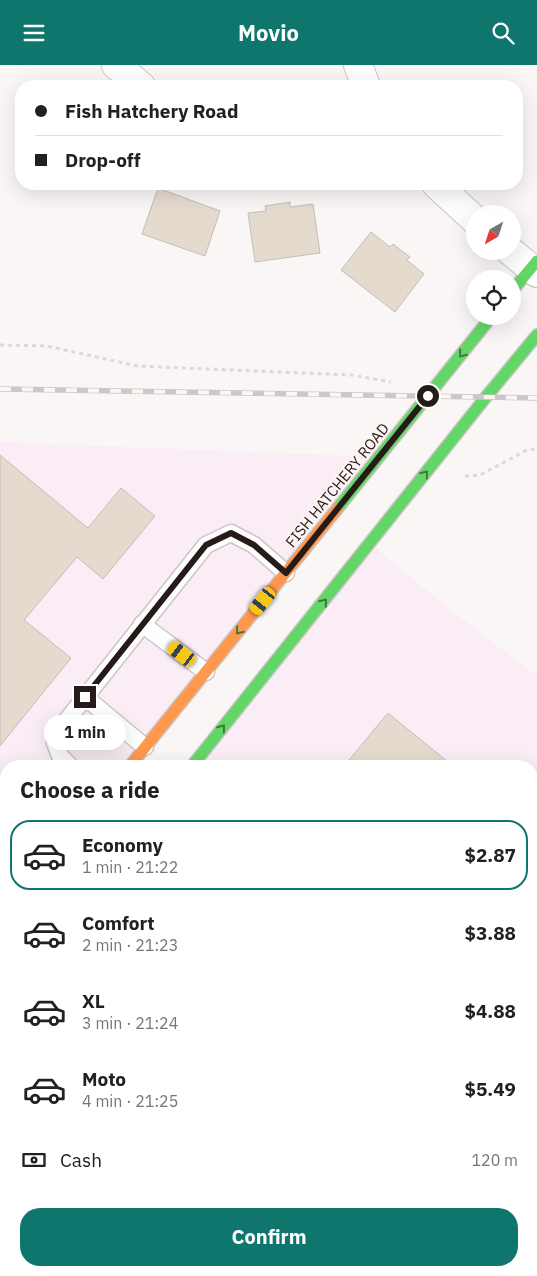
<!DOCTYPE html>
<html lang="en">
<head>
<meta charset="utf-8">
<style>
	:root { --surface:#fff; --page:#f6f6f6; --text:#202124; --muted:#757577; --line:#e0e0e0; --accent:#0f766e }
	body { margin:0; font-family:"IBM Plex Sans",sans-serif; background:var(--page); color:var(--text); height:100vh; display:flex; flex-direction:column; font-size:19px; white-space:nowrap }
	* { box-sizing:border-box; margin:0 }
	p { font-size:16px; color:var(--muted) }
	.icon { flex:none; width:28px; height:28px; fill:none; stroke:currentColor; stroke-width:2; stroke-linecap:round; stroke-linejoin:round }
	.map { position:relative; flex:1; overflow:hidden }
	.details { position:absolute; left:0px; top:695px; width:538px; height:516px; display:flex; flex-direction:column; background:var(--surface); border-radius:20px 20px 0 0; box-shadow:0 5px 20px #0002 }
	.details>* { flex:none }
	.top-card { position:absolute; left:15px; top:15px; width:508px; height:110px; border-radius:20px; box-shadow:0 5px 20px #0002; display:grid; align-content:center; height:110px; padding:0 20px; background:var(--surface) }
	.needle { width:32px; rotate:219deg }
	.fabs { position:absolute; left:466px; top:140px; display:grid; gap:10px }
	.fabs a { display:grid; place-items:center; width:55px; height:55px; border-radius:50%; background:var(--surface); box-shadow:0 5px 20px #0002; font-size:25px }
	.end { position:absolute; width:22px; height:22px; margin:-11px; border:6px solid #261b18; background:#fff; box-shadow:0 0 0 2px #fff }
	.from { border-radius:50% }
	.bubble { position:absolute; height:35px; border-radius:18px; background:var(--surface); box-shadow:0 5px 20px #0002; font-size:16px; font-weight:700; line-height:35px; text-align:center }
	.car { position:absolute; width:15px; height:30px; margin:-15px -8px; border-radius:6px; box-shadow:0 0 4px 1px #0007; background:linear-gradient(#f5c518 24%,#345 0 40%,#f5c518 0 76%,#345 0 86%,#f5c518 0) }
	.top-card b { display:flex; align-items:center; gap:18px; height:48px; font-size:19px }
	.top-card b+b { border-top:1px solid var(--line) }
	.top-card i { width:12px; height:12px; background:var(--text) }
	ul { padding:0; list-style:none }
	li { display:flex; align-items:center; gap:15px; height:70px; margin:0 10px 8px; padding:0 10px; border:2px solid transparent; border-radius:20px }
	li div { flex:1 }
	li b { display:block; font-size:19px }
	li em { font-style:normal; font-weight:700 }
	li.on { border-color:var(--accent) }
	li>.icon { width:45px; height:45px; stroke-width:1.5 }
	h2 { padding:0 20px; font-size:22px; line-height:60px }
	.pay { display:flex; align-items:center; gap:12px; height:55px; padding:0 20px; font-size:19px }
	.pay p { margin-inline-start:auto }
	.primary-button { display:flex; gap:10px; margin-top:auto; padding:10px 20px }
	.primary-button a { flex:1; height:58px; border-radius:20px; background:var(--accent); color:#fff; font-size:20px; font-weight:700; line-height:58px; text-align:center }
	header { display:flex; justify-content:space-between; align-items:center; height:65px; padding:0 20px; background:var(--accent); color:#fff; font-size:22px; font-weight:700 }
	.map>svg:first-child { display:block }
	.commercial { fill:#faedf6 }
	.green { fill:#cde8d3 }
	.building { fill:#e4dacd; stroke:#c3beba }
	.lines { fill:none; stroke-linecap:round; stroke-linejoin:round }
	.lane-casing { stroke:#cdc6c4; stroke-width:19 }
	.street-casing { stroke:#cdc6c4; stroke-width:30 }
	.fast-casing { stroke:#cdc6c4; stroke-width:14 }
	.slow-casing { stroke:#cdc6c4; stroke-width:14 }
	.path { stroke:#dbd9d9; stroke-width:3; stroke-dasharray:4 4; stroke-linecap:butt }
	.lane { stroke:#fefefe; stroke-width:16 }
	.street { stroke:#fefefe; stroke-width:28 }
	.fast { stroke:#63d668; stroke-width:11 }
	.slow { stroke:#ff974d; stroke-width:11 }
	.rail-casing { stroke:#cac8c8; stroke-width:5.5 }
	.rail { stroke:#fcf5f3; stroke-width:4; stroke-dasharray:11; stroke-linecap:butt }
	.oneway { stroke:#447840 }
	.route { stroke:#261b18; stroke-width:6 }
	.labels { text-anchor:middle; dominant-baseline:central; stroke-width:4.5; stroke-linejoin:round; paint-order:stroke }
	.street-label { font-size:15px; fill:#261b18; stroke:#fcf5f3 }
</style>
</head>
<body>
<header><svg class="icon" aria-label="menu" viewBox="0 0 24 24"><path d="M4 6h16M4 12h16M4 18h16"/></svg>Movio<svg class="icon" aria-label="search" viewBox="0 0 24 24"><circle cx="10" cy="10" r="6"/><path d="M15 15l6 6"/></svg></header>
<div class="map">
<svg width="537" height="1211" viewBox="0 0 537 1211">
	<rect width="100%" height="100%" fill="#faf6f5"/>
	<!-- commercial -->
	<g class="commercial">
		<path d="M0,377l379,15 -249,309h-124v154l-6,8z"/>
		<path d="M370,479l83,68 84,64v284l-6,6v-200h-339z"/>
		<path d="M6,929v130l-6,-5v-117z"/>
		<path d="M531,1150l6,4v57h-342l-7,-6h343z"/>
	</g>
	<!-- green -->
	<path class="green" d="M537,895v216l-6,-5v-205z"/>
	<!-- building -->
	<g class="building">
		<path d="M158,123l62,23 -15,45 -63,-22z"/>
		<path d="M290,137v5l23,-3 7,49 -65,9 -7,-49 18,-2 -1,-5z"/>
		<path d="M371,167l19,15 3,-3 17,13 -3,3 17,14 -29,38 -54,-42z"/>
		<path d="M0,390l88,73 33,-40 34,28 -52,63 -26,-22 -53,63 47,38 -71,88z"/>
		<path d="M388,648l65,53h-109z"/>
	</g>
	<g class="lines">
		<!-- lane casing -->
		<g class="lane-casing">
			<g id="lane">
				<path d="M142,559l64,48"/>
				<path d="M85,632l60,50"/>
				<path d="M70,701l-10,-10 -5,-13 8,-18 143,-180 25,-12 23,12 32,28"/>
				<path d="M0,746l6,-8"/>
			</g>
		</g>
		<!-- street casing -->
		<g class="street-casing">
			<g id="street">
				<path d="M116,0l25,21"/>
				<path d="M358,0l8,21"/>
				<path d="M436,119l39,36"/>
				<path d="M510,186l27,22"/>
				<path d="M531,1128l6,5"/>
			</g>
		</g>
		<!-- fast casing -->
		<g class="fast-casing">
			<g id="fast">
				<path d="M512,226l25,-30"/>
				<path d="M337,444l155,-193"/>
				<path d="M192,701l294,-369 51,-62"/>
				<path d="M0,863l6,-8"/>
				<path d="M0,937l6,-8"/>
			</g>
		</g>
		<!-- slow casing -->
		<g class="slow-casing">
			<path id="slow" d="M130,701l207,-257"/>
		</g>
		<!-- path -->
		<g class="path">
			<path d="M0,280l47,1 90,20 214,9 40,7"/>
			<path d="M465,411l15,-1 47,-25 10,-1"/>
			<path d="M531,917l6,3"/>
		</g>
		<!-- lane -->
		<use href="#lane" class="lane"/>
		<!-- street -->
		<use href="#street" class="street"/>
		<!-- fast -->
		<use href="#fast" class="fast"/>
		<!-- slow -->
		<use href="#slow" class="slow"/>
		<!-- rail casing -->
		<g class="rail-casing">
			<path id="rail" d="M0,324l537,9"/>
		</g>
		<!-- rail -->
		<use href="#rail" class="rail"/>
	</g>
	<!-- one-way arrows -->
	<defs><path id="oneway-chevron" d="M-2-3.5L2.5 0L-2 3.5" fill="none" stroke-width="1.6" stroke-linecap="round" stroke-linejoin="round" transform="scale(1.25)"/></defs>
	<g class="oneway">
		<use href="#oneway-chevron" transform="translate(462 289) rotate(129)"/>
		<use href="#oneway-chevron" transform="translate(425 409) rotate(-52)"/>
		<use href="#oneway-chevron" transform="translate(324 537) rotate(-51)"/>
		<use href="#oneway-chevron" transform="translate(239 566) rotate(129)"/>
		<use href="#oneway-chevron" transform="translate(222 663) rotate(-51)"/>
	</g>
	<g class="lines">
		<!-- route -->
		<path class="route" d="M85,632l121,-152 25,-12 23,12 32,28 142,-177"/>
	</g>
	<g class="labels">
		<!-- street labels -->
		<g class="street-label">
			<text transform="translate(337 420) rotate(-51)">FISH HATCHERY ROAD</text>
		</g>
	</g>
</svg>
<div class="fabs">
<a><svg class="needle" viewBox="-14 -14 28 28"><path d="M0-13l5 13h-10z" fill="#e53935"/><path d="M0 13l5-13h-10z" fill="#757577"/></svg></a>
<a><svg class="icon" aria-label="locate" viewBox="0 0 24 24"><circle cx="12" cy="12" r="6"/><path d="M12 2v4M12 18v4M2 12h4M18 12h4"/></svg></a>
</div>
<i class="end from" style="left:428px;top:331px"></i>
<i class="end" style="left:85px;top:632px"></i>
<div class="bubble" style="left:44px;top:650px;width:82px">1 min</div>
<i class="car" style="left:263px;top:536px;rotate:219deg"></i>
<i class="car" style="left:182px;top:589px;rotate:307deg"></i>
<div class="top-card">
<b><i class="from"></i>Fish Hatchery Road</b>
<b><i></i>Drop-off</b>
</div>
<section class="details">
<h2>Choose a ride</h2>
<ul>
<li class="on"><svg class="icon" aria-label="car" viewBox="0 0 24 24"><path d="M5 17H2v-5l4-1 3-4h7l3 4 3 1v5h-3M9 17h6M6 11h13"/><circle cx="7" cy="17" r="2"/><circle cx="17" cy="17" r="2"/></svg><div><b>Economy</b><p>1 min · 21:22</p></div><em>$2.87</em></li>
<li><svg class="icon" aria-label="car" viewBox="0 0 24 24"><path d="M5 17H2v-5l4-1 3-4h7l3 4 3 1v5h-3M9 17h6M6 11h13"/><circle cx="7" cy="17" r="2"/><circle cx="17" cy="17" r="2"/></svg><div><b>Comfort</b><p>2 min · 21:23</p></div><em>$3.88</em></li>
<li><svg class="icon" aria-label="car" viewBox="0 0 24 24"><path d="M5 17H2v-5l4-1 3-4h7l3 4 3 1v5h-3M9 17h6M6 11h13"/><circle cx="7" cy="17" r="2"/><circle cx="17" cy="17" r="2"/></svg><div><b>XL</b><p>3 min · 21:24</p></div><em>$4.88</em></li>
<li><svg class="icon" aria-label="car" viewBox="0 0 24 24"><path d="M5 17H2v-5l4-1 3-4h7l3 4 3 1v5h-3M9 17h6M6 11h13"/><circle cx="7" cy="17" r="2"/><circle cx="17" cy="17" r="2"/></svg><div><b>Moto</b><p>4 min · 21:25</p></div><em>$5.49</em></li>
</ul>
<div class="pay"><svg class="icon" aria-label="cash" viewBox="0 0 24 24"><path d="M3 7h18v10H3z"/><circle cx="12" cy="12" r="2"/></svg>Cash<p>120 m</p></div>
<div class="primary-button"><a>Confirm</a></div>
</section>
</div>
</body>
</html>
